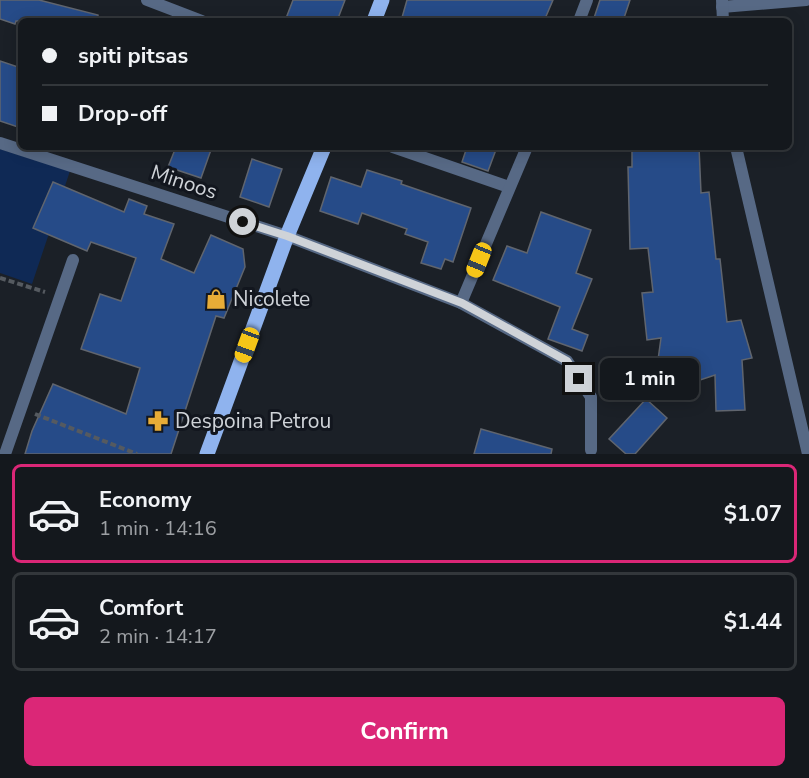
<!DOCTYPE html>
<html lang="en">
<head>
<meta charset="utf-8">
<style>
	:root { --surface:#14181d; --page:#21252a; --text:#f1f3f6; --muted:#9da0a4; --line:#33373b; --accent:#db2777 }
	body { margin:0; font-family:"Nunito Sans",sans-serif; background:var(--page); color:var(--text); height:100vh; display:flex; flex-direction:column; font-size:22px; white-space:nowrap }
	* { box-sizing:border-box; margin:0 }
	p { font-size:20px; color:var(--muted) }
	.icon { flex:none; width:33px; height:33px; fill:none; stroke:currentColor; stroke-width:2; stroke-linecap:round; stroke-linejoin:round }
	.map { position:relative; height:454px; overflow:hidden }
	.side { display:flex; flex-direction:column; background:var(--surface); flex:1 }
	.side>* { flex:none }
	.banner { position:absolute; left:18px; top:18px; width:774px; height:132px; border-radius:9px; box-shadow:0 3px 15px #0003,0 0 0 2px var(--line); display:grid; align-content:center; height:132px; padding:0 24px; background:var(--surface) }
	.end { position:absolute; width:27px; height:27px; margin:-14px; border:8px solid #cfd3d8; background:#111; box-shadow:0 0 0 3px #111 }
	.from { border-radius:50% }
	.bubble { position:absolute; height:42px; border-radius:9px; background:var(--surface); box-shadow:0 3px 15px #0003,0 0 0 2px var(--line); font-size:20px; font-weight:700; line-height:42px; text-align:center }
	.car { position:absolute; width:18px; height:36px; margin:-18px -9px; border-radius:8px; box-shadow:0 0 4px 2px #0007; background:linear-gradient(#f5c518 24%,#345 0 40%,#f5c518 0 76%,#345 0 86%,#f5c518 0) }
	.banner b { display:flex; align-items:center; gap:21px; height:57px; font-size:22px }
	.banner b+b { border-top:2px solid var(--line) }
	.banner i { width:15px; height:15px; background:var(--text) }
	ul { padding:10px 0 0; list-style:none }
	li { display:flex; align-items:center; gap:18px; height:99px; margin:0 12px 9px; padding:0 12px; border:3px solid var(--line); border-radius:9px }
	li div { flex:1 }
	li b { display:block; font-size:22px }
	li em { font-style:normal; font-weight:700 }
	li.current { border-color:var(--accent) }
	li>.icon { width:54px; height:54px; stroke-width:1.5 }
	.action { display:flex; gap:12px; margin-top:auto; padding:12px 24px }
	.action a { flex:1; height:69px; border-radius:9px; background:var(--accent); color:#fff; font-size:24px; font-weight:700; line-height:69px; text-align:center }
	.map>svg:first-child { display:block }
	.green { fill:#0f2955 }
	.building { fill:#264b88; stroke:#60656e; stroke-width:1.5 }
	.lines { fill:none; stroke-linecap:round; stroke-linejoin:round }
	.path { stroke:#555a60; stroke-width:4; stroke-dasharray:6 3; stroke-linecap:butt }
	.minor { stroke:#576985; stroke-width:12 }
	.tertiary { stroke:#576985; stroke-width:12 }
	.primary { stroke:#8fb3ee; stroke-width:15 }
	.route { stroke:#cfd3d8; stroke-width:8 }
	.labels { text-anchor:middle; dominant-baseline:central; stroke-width:6; stroke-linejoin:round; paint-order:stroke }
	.street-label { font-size:21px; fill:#cfd3d8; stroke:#12161e }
	.poi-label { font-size:21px; fill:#cfd3d8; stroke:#12161e; text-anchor:start }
</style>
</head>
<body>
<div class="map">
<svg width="809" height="454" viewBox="0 0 809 454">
	<rect width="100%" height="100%" fill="#1b2027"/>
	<!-- green -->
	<path class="green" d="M0,149l70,22 -38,113 -32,-11z"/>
	<!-- building -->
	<g class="building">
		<path d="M0,0h39l59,15v6h-82l-1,3 -15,-5z"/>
		<path d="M293,0h52l-8,21h-52z"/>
		<path d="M407,0h146l-9,21h-143z"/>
		<path d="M600,0h30l-7,21h-30z"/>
		<path d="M0,61l21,7v60l-21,-7z"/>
		<path d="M176,147h36l-11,31 -33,-11z"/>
		<path d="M467,147h30l-9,24 -26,-9z"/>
		<path d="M632,147h67l2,46 8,-1 7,67h4l7,63 14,-2 11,38 -10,2 3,50 -29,1 -1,-36 -69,23 17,-19 -6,-12 4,-29 -14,2 -5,-47 11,-1 -5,-44 -18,1 -2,-82h4z"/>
		<path d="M252,159l30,10 -13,38 -29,-10z"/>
		<path d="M367,170l35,11 -1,3 70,24 -18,54 -8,-3 -4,10 -20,-6 7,-21 -23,-8 2,-5 -45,-16 -4,11 -38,-13 11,-34 30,10z"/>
		<path d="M53,182l71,30 5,-13 18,7 -3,8 30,10 -13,35 33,14 17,-38 32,14 2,18 -21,51 -8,-2 -45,138h-146l7,-23 21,-47 73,30 14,-46 -59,-19 19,-55 21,7 15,-43 -45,-16 -4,9 -54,-23z"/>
		<path d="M541,212l50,18 -15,43 16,6 -20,50 16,6 -6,16 -34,-12 12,-32 -67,-27 14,-34 20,7z"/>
		<path d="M646,399l21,19 -32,36h-9l-17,-15z"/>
		<path d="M481,429l71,20 -1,5h-77z"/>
	</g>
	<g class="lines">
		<!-- path -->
		<g class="path">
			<path d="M0,278l45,14"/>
			<path d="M35,414l102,40"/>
		</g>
		<!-- minor -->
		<g class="minor">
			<path d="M147,0l55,21"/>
			<path d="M722,7l84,-7"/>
			<path d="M579,21l8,-21"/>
			<path d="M0,143l287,93 174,67 106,58 24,36v53"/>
			<path d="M393,147l116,40"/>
			<path d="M461,303l66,-156"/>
			<path d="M5,454l68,-194"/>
		</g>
		<!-- tertiary -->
		<g class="tertiary">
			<path d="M722,0l1,21"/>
			<path d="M736,147l72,307"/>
		</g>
		<!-- primary -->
		<g class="primary">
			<path d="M374,21l8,-21"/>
			<path d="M207,454l80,-218 37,-89"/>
		</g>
	</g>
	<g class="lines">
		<!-- route -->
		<path class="route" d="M243,222l44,14 175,67 105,58 12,18"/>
	</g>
	<!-- icons -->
	<defs>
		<g id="shop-bare" transform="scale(1.62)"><path d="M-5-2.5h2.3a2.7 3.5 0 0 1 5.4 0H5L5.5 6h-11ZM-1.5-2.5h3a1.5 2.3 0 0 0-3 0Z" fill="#e7ac37" stroke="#12161e" stroke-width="2.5" paint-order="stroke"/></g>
		<g id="pharmacy-bare" transform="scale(1.62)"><path d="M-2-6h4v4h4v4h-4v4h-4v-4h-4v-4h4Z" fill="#e7ac37" stroke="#12161e" stroke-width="2.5" paint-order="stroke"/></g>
	</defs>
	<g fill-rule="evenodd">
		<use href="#shop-bare" x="216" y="299"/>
		<use href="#pharmacy-bare" x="158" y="421"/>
	</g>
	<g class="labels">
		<!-- street labels -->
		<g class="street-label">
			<text transform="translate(184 182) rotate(18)">Minoos</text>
		</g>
		<!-- poi labels -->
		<g class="poi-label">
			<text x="233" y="299">Nicolete</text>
			<text x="175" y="421">Despoina Petrou</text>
		</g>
	</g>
</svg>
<i class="end from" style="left:243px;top:222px"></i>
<i class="end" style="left:579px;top:379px"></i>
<div class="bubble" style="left:600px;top:358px;width:99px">1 min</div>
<i class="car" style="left:479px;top:260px;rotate:202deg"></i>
<i class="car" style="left:247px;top:345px;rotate:200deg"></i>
<div class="banner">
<b><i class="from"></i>spiti pitsas</b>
<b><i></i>Drop-off</b>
</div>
</div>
<section class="side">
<ul>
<li class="current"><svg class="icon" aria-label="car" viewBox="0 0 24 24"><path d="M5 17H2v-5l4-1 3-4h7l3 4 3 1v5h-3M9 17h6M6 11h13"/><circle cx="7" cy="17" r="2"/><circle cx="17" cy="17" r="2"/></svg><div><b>Economy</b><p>1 min · 14:16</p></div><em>$1.07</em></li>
<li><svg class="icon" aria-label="car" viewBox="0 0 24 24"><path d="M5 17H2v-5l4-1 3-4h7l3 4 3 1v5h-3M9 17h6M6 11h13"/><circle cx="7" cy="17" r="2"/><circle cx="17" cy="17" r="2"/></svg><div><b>Comfort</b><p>2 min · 14:17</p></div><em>$1.44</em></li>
</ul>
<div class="action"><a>Confirm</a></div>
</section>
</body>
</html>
